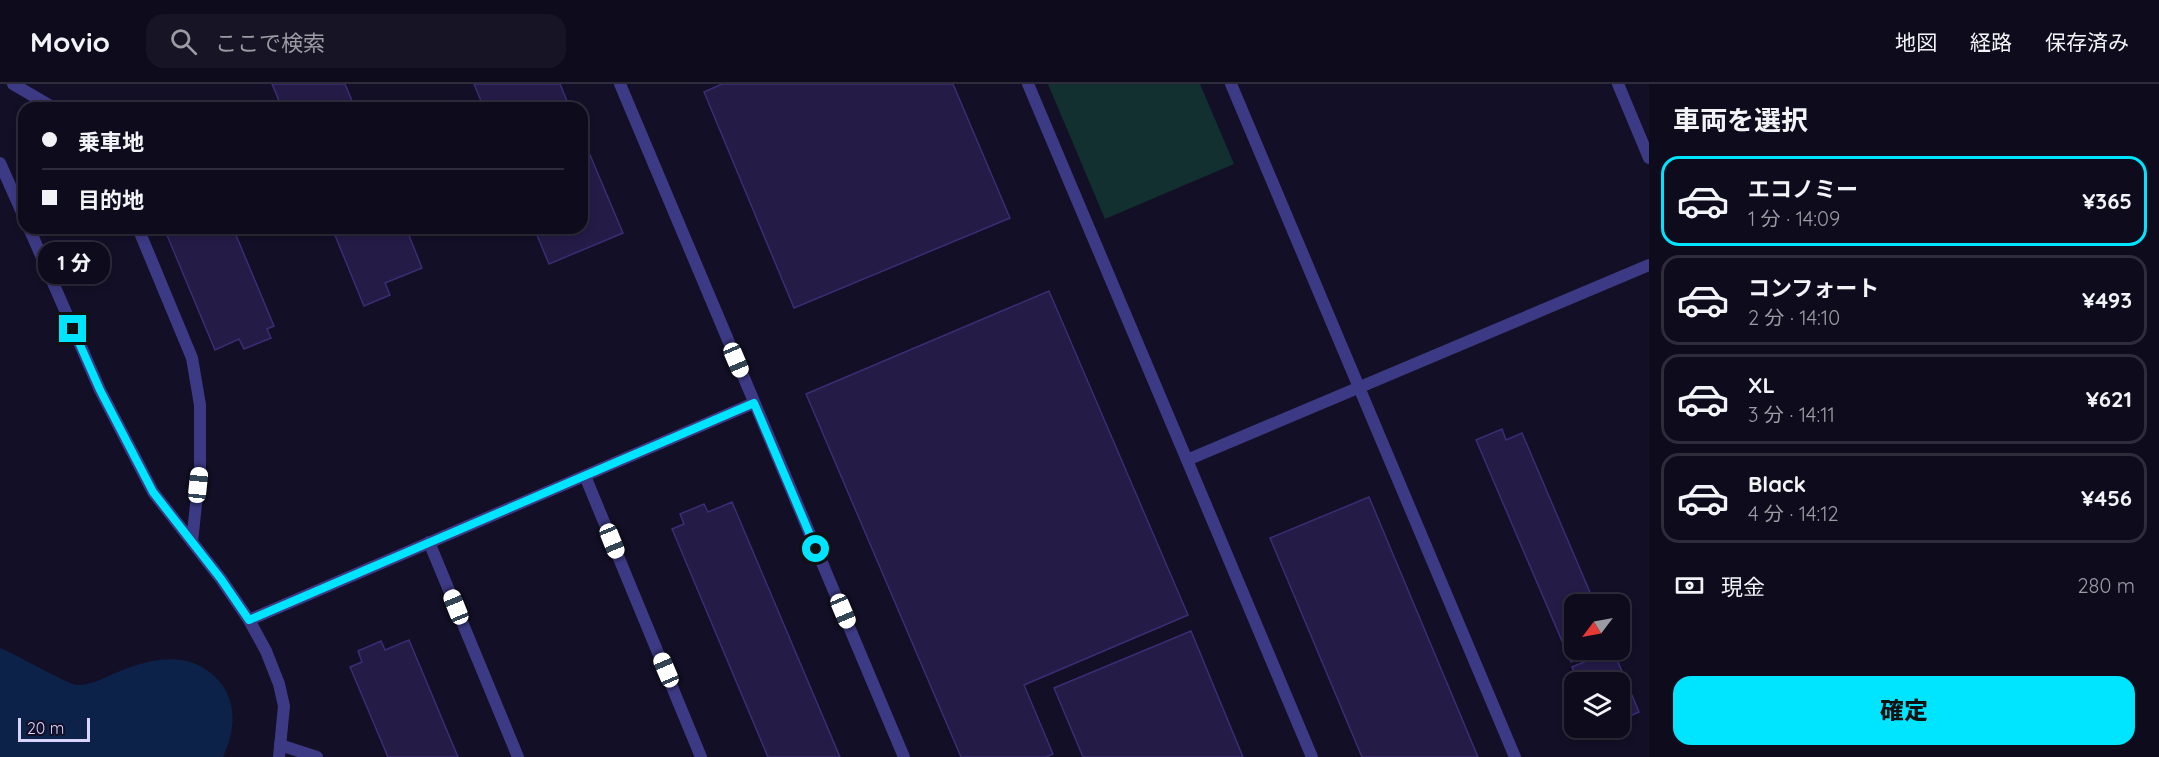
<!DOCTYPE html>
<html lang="ja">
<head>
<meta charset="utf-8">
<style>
	:root { --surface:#0e0b1c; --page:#171425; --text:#f1f3f6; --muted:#9b9ba3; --line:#2e2b3b; --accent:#00e5ff }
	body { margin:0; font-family:Quicksand,"Noto Sans JP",sans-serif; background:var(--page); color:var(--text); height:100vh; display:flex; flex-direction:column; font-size:22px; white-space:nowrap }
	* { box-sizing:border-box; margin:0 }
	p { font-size:20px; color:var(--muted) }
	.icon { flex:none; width:33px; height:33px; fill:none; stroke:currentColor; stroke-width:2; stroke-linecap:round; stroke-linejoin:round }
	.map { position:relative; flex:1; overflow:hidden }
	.details { display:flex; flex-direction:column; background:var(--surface); width:510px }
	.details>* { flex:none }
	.hud { position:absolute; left:18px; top:18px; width:570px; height:132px; border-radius:18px; box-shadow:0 3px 9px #0003,0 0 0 2px var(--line); display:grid; align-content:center; height:132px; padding:0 24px; background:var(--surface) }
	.needle { width:39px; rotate:238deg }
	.buttons { position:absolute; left:1564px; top:510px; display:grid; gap:12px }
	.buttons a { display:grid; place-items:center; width:66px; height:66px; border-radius:12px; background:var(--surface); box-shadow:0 3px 9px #0003,0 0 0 2px var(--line); font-size:30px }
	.scale { position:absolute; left:18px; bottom:15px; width:72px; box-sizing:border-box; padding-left:6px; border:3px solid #d9d4ff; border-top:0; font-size:16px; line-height:21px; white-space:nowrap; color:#d9d4ff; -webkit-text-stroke:4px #130f26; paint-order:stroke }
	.end { position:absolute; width:27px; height:27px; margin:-14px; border:8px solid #00e5ff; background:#111; box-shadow:0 0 0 3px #111 }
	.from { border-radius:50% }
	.bubble { position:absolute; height:42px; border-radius:18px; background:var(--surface); box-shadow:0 3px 9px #0003,0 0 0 2px var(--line); font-size:20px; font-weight:800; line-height:42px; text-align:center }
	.car { position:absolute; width:18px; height:36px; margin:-18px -9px; border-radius:8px; box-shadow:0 0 4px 2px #0007; background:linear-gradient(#fff 24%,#345 0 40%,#fff 0 76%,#345 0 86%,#fff 0) }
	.hud b { display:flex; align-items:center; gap:21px; height:57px; font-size:22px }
	.hud b+b { border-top:2px solid var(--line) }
	.hud i { width:15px; height:15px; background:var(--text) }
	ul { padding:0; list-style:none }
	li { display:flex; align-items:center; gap:18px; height:90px; margin:0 12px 9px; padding:0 12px; border:3px solid var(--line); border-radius:18px }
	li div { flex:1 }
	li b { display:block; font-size:22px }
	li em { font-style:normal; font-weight:800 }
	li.current { border-color:var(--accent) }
	li>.icon { width:54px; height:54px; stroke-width:1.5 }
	h2 { padding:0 24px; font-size:27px; line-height:72px }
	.pay { display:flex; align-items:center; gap:15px; height:66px; padding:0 24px; font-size:22px }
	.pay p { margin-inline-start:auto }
	.primary-button { display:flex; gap:12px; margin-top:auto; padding:12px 24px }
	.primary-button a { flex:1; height:69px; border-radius:18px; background:var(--accent); color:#111; font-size:24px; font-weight:800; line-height:69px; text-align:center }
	header { display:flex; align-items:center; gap:36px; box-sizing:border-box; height:84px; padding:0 30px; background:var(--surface); border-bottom:2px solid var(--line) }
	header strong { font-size:28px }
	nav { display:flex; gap:33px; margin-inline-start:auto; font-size:21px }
	.search { width:420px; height:54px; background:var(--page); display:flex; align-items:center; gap:15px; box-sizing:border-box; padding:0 21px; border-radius:18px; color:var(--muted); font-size:22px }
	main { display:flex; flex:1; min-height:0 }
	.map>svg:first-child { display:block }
	.green { fill:#12302f }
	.water { fill:#0c2248 }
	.building { fill:#241b47; stroke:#3b2d73; stroke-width:1.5 }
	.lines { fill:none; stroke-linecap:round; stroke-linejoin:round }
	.lane { stroke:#3d3a85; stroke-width:12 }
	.route { stroke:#00e5ff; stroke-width:8 }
</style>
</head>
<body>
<header>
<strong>Movio</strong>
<div class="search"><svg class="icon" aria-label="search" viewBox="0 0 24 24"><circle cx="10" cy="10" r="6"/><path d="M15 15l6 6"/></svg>ここで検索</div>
<nav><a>地図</a><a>経路</a><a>保存済み</a></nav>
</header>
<main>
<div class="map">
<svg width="1649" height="673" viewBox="0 0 1649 673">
	<rect width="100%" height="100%" fill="#130f26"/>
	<!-- green -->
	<path class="green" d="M1048,0h152l34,80 -129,55z"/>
	<!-- water -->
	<path class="water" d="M0,564c14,5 70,38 78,37 12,0 24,-6 35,-11 26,-11 55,-21 83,-10 12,5 24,16 30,27 11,22 7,44 -3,66h-223z"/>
	<!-- building -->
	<g class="building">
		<path d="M272,0h73l10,24h-73z"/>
		<path d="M474,0h86l10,24h-86z"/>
		<path d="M722,0h231l57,134 -216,90 -90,-216z"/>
		<path d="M582,52l41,97 -74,31 -15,-36h48z"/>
		<path d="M164,144h69l41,98 -7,3 4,9 -27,11 -5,-10 -24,11z"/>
		<path d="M332,144h74l16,40 -37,15 5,12 -26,11z"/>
		<path d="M1049,207l139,324 -164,70 29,69 -7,3h-85l-155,-363z"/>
		<path d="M1502,345l4,11 16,-7 73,171h-20v46h16l1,3 -21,9 -95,-222z"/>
		<path d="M1369,413l109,260h-116l-92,-219z"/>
		<path d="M732,418l108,255h-72l-96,-228 12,-5 -4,-10 24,-10 4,8z"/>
		<path d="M1191,547l52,126h-160l-29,-69z"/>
		<path d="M409,556l49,117h-70l-38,-90 12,-5 -4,-11 23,-10 4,9z"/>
		<path d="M1613,566l26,62 -19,8v-38h-42l-6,-15z"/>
	</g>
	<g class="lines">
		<!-- lane -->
		<g class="lane">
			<path d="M13,0l41,24"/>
			<path d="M620,0l284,673"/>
			<path d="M1028,0l159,376 462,-195"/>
			<path d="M1231,0l284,673"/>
			<path d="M1618,0l31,74"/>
			<path d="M0,79l24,54"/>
			<path d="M29,144l71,162 53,102 68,87 28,41 17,31 13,33 5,22 -5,51"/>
			<path d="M138,144l54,130 8,47v62l-8,75"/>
			<path d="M1187,376l125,297"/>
			<path d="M585,392l116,281"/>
			<path d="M429,458l89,215"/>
			<path d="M249,536l505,-217"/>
			<path d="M280,661l37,12"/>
		</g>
	</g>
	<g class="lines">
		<!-- route -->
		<path class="route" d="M73,245l27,61 53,102 68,87 28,41 505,-217 62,146"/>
	</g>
</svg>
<div class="buttons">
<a><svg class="needle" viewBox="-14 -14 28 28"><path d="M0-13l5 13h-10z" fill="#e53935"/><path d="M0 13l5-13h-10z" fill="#9b9ba3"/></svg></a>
<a><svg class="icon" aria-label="layers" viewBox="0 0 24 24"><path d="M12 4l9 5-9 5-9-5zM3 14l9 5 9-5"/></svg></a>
</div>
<div class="scale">20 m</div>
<i class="end from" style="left:816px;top:465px"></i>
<i class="end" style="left:73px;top:245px"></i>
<div class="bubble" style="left:38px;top:158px;width:72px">1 分</div>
<i class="car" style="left:736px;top:276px;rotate:157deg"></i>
<i class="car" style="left:198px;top:401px;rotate:6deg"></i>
<i class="car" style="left:612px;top:457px;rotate:158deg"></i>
<i class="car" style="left:456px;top:523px;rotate:338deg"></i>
<i class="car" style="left:843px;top:527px;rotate:157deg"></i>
<i class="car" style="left:666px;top:586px;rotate:337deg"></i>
<div class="hud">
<b><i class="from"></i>乗車地</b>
<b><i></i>目的地</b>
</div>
</div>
<section class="details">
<h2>車両を選択</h2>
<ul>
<li class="current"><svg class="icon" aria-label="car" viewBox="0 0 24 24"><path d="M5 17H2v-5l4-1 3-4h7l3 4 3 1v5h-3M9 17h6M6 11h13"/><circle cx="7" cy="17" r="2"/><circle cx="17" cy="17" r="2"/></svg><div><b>エコノミー</b><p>1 分 · 14:09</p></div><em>¥365</em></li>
<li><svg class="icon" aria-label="car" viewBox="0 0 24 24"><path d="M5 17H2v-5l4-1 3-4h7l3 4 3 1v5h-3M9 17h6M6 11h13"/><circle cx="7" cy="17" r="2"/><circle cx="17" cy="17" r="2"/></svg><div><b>コンフォート</b><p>2 分 · 14:10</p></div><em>¥493</em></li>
<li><svg class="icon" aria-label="car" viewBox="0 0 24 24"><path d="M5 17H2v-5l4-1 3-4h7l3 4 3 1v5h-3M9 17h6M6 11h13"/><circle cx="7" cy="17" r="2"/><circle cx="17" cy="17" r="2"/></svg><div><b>XL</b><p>3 分 · 14:11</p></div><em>¥621</em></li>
<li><svg class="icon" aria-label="car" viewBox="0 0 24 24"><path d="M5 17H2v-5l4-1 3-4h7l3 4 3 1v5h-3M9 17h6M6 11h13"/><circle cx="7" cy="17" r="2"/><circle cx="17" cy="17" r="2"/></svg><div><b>Black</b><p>4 分 · 14:12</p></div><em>¥456</em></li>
</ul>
<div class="pay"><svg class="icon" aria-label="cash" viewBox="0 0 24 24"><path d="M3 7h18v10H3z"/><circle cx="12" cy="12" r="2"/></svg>現金<p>280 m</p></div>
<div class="primary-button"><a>確定</a></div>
</section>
</main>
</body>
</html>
